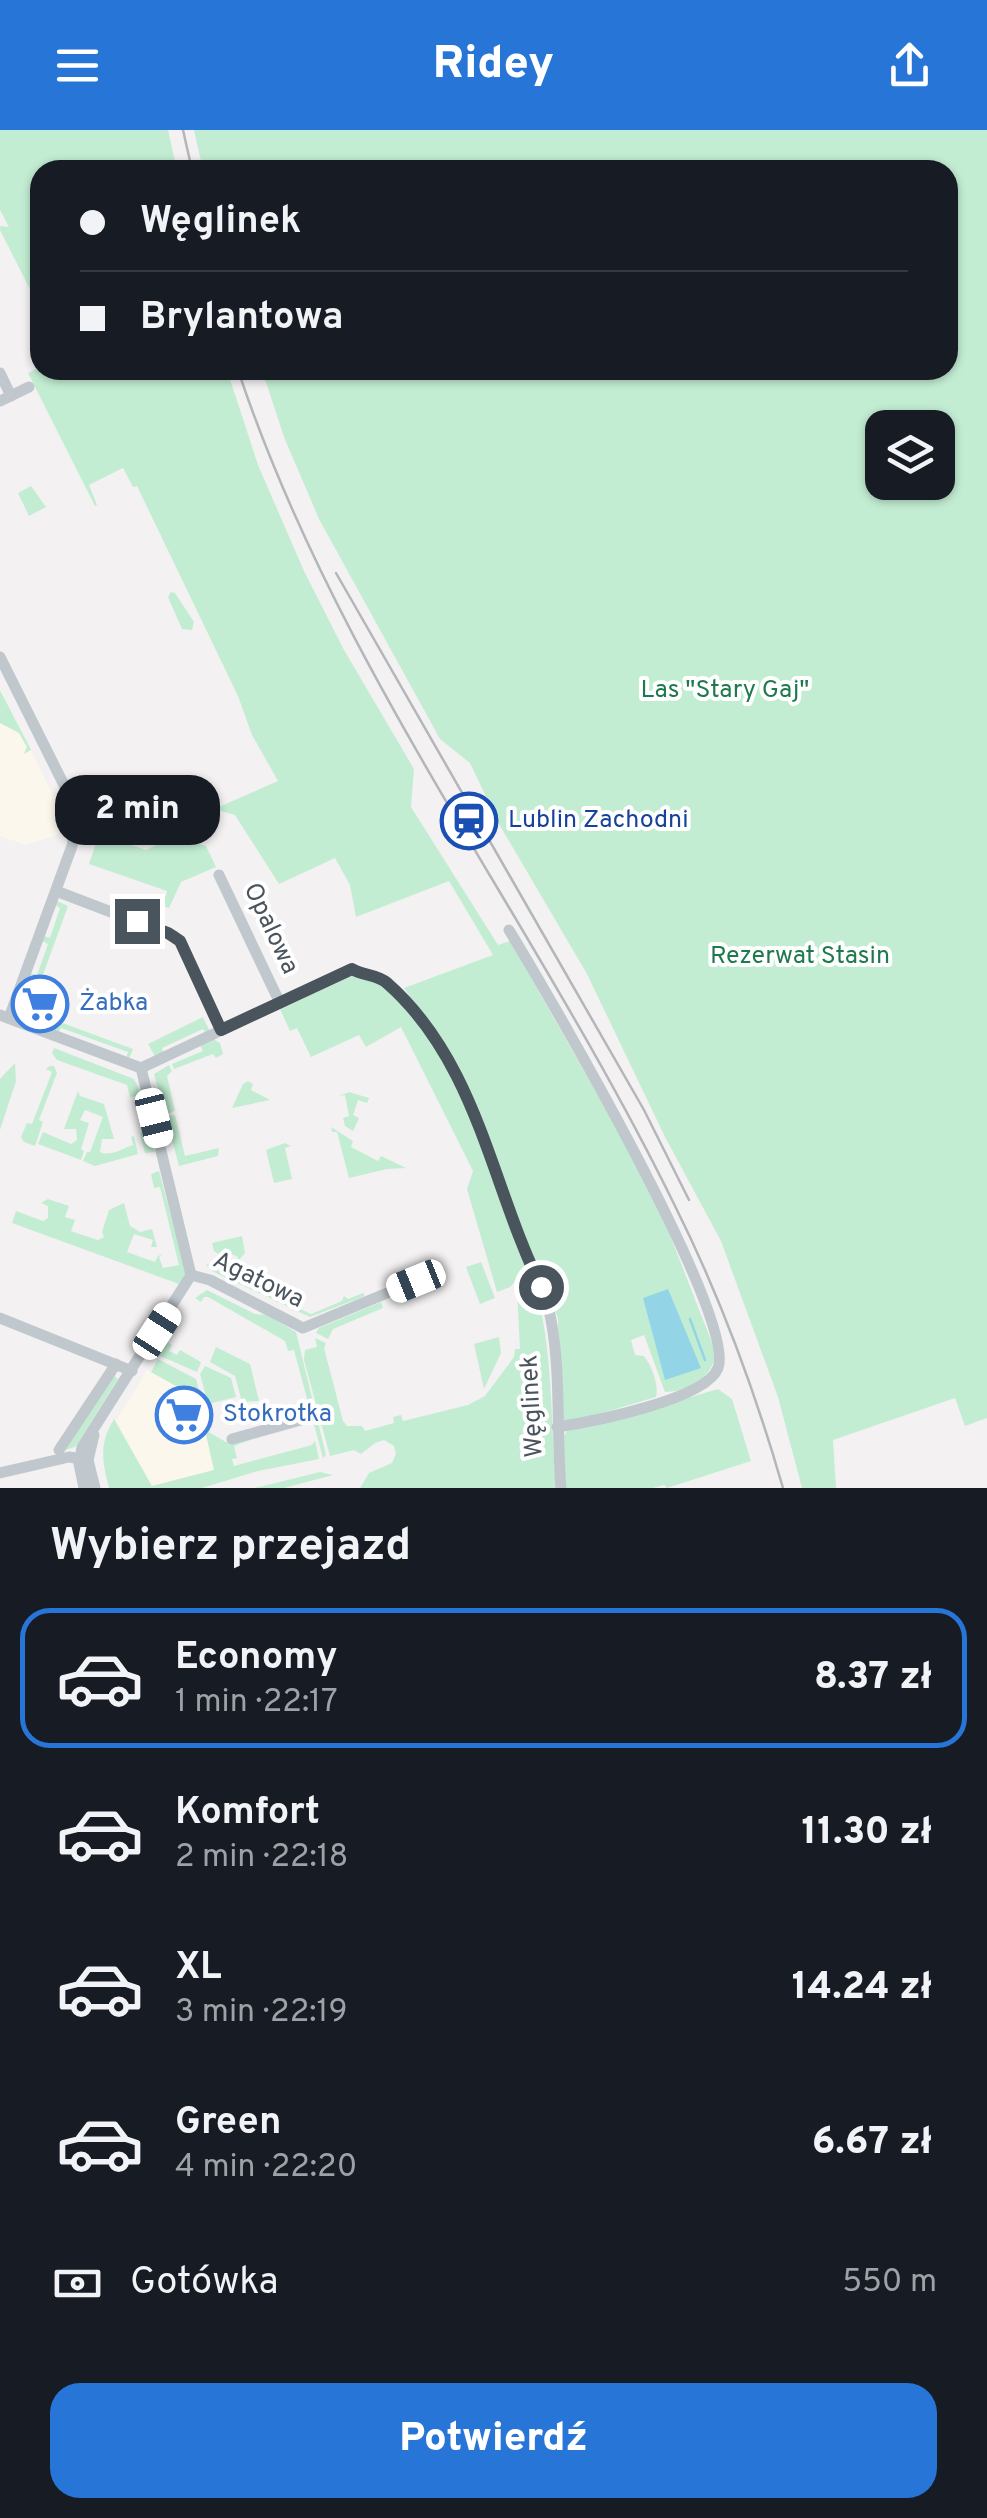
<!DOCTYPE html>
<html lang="pl">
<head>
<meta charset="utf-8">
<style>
	:root { --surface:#171b24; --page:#242831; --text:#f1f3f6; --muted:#9ea1a6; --line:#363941; --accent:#2775d7 }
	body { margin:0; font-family:Overpass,sans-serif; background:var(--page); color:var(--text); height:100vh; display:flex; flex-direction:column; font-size:38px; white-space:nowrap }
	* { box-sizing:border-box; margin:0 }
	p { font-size:32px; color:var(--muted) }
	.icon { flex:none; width:55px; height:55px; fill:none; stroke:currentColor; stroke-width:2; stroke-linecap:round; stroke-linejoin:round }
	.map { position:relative; height:1358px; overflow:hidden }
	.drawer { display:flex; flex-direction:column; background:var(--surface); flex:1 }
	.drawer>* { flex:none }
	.top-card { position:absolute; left:30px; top:30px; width:928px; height:220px; border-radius:30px; box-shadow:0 2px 8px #0004; display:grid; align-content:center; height:220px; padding:0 50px; background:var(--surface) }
	.controls { position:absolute; left:865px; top:280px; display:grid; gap:20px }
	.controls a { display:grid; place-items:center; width:90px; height:90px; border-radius:20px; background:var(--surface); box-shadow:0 2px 8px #0004; font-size:50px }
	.end { position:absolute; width:45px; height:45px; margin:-22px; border:12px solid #4a545d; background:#fff; box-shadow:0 0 0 5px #fff }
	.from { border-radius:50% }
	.bubble { position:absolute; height:70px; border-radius:30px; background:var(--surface); box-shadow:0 2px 8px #0004; font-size:32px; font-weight:800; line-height:70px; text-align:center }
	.car { position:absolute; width:30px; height:60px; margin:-30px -15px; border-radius:12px; box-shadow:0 0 8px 2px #0007; background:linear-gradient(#fff 24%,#345 0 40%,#fff 0 76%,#345 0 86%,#fff 0) }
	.top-card b { display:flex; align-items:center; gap:35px; height:95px; font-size:38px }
	.top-card b+b { border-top:2px solid var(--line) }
	.top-card i { width:25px; height:25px; background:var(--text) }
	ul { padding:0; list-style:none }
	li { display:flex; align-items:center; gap:30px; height:140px; margin:0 20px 15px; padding:0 30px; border:5px solid transparent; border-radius:30px }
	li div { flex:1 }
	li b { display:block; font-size:38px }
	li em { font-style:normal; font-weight:800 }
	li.on { border-color:var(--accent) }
	li>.icon { width:90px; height:90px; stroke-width:1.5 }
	h2 { padding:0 50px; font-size:45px; line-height:120px }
	.pay { display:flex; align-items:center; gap:25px; height:110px; padding:0 50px; font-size:38px }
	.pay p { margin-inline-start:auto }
	.primary-button { display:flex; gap:20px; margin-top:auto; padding:20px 50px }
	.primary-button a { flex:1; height:115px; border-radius:30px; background:var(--accent); color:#fff; font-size:40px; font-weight:800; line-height:115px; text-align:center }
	header { display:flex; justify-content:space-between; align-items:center; height:130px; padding:0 50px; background:var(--accent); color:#fff; font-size:45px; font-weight:800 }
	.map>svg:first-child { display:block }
	.commercial { fill:#fbf7ec }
	.green { fill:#c3edd3; fill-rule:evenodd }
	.water { fill:#93d5e6 }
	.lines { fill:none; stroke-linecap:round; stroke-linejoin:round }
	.stream { stroke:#93d5e6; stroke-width:2.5 }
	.minor { stroke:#c0c8ce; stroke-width:11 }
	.rail { stroke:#b3b6ba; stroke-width:2.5 }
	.route { stroke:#4a545d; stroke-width:12 }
	.labels { text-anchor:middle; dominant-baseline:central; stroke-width:8; stroke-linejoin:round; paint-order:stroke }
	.park-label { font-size:25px; fill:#1e7a4c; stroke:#fff }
	.transit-label { font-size:25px; fill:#164399; stroke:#fff; text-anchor:start }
	.street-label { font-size:25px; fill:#4a545d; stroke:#fff }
	.shop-label { font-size:25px; fill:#366cbe; stroke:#fff; text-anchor:start }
</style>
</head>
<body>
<header><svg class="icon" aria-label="menu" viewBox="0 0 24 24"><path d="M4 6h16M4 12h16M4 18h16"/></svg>Ridey<svg class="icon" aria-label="share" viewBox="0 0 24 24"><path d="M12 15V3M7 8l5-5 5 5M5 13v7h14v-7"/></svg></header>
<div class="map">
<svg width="987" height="1358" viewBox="0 0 987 1358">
	<rect width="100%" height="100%" fill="#f3f1f1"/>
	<!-- commercial -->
	<g class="commercial">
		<path d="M0,558l63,127 -4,19 -33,11 -26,-9z"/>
		<path d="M147,1240l43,24 9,32 6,4 9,40 -63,16 -35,-65z"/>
	</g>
	<!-- green -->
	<g class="green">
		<path d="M0,0h168l9,40h-137v139l-40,-79v-4l9,1 -9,-17z"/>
		<path d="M194,0h793v1288l-22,8 -10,-28 -122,42 3,48h-34l-24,-91 -57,-156 -56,-104 -78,-163 -88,-150 -29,-61 -30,-24 -121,-220 -35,-82 -22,-67h686v-200h-745zM882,298h56v54h-56z"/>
		<path d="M40,237v3h187l31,95 46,106 40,79 70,119 -3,38 87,138 12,-4 132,232 22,47 52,133c-4,25 -26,38 -51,39l-21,-57 -13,5 4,15 9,1c8,10 15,29 12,41l-78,23h-14l-4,-5 -2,-96 -21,-60 -27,28 -13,5 -30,-103 6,-18 -72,-144 -35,20 -7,-12 -48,22 -14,-29 -7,3 -10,-22 74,-34 27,5 43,37 -20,-29 89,-33 -44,-74 -93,36 -6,-32 -15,-27 -56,26 -44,-69 -21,-6 64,-28 -26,-46 -14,-39 -101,-210 -4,1 -10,-19 -34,17 8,20 -2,1 -67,-133z"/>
		<path d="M31,356l15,21 -17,9 -11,-23z"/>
		<path d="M171,462l4,1 19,29 -2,8 -10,-1 -14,-32z"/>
		<path d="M0,560l31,60 -7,4 3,-7 -8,-14 -19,-10z"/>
		<path d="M99,704l47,16 29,-14 31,10 10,21 -35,15 -12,26 -6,-2 4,-15 -78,-27z"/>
		<path d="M57,771l11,5 -36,99h-13l3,-8 6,2 5,-14 -6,-3 3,-9 7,2 11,-31 -6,-3 2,-5 6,2 10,-30 -5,-3z"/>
		<path d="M203,887l7,15 -4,2 -3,-5 -41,19 2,6 -8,4 -8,-14z"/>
		<path d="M57,891l76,28 -4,10 -3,-1 2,-6 -67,-24 -3,5 -5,-1z"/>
		<path d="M213,909l7,4 3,11 -7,4 -3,-4 -39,15 -2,-5 31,-13 -3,-6z"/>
		<path d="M54,918l80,31 5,10 16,63 -10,1 -5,-20 6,-2 -9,-35 -7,1 -3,-12 -70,-25 -5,-7z"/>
		<path d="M15,933l1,18 -16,49v-51z"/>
		<path d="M169,935l3,6 -5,5 8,35 -10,3 -11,-40z"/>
		<path d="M50,936h4l3,7 -18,47 4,2 -8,24 -11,-4 -3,-5 6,-14 5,1 20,-52 -6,-3z"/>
		<path d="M248,951l5,3 -2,6 19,10 -38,8 11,-24z"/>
		<path d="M78,961l2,5 24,8 10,35h-12l-2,13c11,5 23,-4 33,-7l-2,-8 3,-1 4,18 -43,12 -12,-5 4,-9h3l13,-35 -18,-7 -5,10 9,3 -8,26 3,2 -3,9 -43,-16 5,-12 28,12 6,-4 -1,-11h-12z"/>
		<path d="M349,962l20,6 -2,5 -9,-3 -5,15 6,3 -6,13 -8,-5 -2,-8 6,-2 -4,-21 -6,1z"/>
		<path d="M175,985l10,41 34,-8 -1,8 -39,10 -13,-49z"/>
		<path d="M331,997l22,14 -2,6 27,14 3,-5 25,12 -19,1 -38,9 -12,-46h-5z"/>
		<path d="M285,1013l6,3 -6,2 7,31 -18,4 -8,-33z"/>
		<path d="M159,1041l27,101 -7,12 -167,-61 4,-12 27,10 5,-3v-12l-7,-3 7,-4 21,7 -4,11 10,3 -4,11 27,9 6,-3 -2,-5 7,-22 15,-7 6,23 10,6 12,-3 5,18h5h-11l2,-7 -19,-6 -7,18 28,10 3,-6 5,-2 -4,3 4,11 16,-3 -19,-78 -6,1 -3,-14z"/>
		<path d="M242,1106l3,17 -9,10 2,-6 -13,-6 -4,5 -7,-5 -2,-8z"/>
		<path d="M481,1132l14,36 -15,6 -14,-37z"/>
		<path d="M210,1133l2,5 99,46 31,-13 2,-5 4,3 15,-6 2,3 -55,21 -96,-45 -8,-7z"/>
		<path d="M530,1139c24,71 20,145 26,219h-196l9,-15 23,-10 4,-9 -2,-8 -10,-6 -9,3 -14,11 -7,-4 -24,6 -26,-96 1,-10 12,-3 -2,-9 11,5 -2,5 19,73 4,5h15l3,5 29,-8 -1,-6 8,-2 2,6 65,-16 17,-9 29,-39 1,-8h5l-3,-61z"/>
		<path d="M207,1160l48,24 12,1 29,17 30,123 -3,3 -29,-108 -6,1 -3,-10 -77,-44h-4l-3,5 -6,-4z"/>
		<path d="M381,1172l2,6 -50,21 -5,10 -12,-6 3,-5z"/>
		<path d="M499,1207l2,16 -17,36 -10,-45z"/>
		<path d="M166,1211l6,4 -3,6 8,4 3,-5 21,12 -4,10 -39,-17z"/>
		<path d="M216,1217l34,17 9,37 -17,1 -7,-26 -25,-14z"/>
		<path d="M158,1229l38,20 13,51 -8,-4 -9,-31 -41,-23z"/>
		<path d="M205,1236l26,12 5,19 -28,7 -8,-30z"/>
		<path d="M113,1245l5,4 -43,68 -13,4z"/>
		<path d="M718,1259l14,10 19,62 -84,27 -3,-3 -11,3h-90l-3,-45 7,-12 50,-12z"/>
		<path d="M114,1289l38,67 62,-16 -9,-40 21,12 41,-8 -33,12 3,12 -5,1 2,7 78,-21 3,-4 4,18 -61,12 -56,17h-93c-7,-27 -10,-45 5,-69z"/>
		<path d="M320,1342l13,3 -49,13h-29z"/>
	</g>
	<!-- water -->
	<path class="water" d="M668,1159l33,79 -36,12 -22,-82z"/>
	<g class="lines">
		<!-- stream -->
		<path class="stream" d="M690,1189l15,41"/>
		<!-- minor -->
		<g class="minor">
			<path d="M0,243l11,23"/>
			<path d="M0,271l29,-14"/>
			<path d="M0,527l72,144 5,22 -5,23 -63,172"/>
			<path d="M219,745l61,128"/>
			<path d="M56,761l118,45 6,5 41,89"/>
			<path d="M509,800c36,59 229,388 209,438 -12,32 -128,54 -161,59"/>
			<path d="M0,885l141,53 211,-99c10,7 25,5 35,14 71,60 96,154 126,239 10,28 28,55 35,84 14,56 8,124 13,182"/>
			<path d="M191,1145l19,5 93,48 113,-47"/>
			<path d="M0,1188l132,53"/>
			<path d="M94,1305l-6,25 7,28"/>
			<path d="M232,1309l76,-21"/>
			<path d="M59,1320l57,-86"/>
			<path d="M0,1343l69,-16 19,3"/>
			<path d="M84,1358l-5,-24 3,-17 109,-172 -50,-207"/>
		</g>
		<!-- rail -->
		<g class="rail">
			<path d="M183,0l9,40"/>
			<path d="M238,240c100,301 299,553 437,836 45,90 80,185 108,282"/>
			<path d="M336,443l308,537 45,90"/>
		</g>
	</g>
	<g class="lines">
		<!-- route -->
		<path class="route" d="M137,791l31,12 12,8 41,89 131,-61c11,7 25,5 35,14 90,79 104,202 154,304"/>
	</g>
	<!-- icons -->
	<defs>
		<g id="station-ring" transform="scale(2.875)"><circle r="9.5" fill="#fff" stroke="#1a4fb4" stroke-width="1.5"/><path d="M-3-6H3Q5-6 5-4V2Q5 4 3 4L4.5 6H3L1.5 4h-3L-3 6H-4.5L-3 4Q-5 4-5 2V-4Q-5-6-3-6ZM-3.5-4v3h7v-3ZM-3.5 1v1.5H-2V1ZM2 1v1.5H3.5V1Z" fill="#1a4fb4"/></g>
		<g id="supermarket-ring" transform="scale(2.875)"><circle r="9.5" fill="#fff" stroke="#3f7fe0" stroke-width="1.5"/><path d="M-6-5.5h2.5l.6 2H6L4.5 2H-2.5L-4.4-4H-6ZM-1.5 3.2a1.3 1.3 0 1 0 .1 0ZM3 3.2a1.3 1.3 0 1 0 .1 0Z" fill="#3f7fe0"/></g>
	</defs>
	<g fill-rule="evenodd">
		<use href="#station-ring" x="469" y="691"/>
		<use href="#supermarket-ring" x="40" y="874"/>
		<use href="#supermarket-ring" x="184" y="1285"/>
	</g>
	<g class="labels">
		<!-- park labels -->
		<g class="park-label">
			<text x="725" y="561">Las "Stary Gaj"</text>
			<text x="800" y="827">Rezerwat Stasin</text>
		</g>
		<!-- transit labels -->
		<g class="transit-label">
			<text x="508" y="691">Lublin Zachodni</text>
		</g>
		<!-- street labels -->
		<g class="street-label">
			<text transform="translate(270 799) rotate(65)">Opalowa</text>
			<text transform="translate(258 1151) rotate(26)">Agatowa</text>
			<text transform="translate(533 1276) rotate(-93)">Węglinek</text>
		</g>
		<!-- shop labels -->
		<g class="shop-label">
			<text x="79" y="874">Żabka</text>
			<text x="223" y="1285">Stokrotka</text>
		</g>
	</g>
</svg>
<div class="controls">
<a><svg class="icon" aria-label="layers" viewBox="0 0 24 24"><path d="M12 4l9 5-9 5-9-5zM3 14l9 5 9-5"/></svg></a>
</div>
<i class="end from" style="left:541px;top:1157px"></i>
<i class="end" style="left:137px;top:791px"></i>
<div class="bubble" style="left:55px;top:645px;width:165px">2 min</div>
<i class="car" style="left:154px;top:988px;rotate:166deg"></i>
<i class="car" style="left:416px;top:1151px;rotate:248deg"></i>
<i class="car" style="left:157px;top:1201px;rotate:33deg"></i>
<div class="top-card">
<b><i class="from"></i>Węglinek</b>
<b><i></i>Brylantowa</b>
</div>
</div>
<section class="drawer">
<h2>Wybierz przejazd</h2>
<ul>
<li class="on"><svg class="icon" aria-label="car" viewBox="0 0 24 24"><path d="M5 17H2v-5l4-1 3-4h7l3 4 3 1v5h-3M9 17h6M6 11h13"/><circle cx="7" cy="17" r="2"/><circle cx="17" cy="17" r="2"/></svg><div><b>Economy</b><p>1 min · 22:17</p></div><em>8.37 zł</em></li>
<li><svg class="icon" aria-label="car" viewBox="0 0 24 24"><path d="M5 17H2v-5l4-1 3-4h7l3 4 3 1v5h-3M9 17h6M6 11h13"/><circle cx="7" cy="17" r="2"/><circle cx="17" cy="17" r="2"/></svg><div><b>Komfort</b><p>2 min · 22:18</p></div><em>11.30 zł</em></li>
<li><svg class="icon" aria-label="car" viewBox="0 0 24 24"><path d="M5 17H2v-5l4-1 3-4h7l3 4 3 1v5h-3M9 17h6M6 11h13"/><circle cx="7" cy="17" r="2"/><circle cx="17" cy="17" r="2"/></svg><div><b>XL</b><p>3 min · 22:19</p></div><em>14.24 zł</em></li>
<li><svg class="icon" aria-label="car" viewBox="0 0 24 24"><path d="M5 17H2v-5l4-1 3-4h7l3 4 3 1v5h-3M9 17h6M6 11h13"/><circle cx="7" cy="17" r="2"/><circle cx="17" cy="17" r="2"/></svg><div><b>Green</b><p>4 min · 22:20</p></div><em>6.67 zł</em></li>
</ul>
<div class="pay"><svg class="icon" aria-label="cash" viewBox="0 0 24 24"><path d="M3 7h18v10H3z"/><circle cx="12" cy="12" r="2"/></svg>Gotówka<p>550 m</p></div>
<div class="primary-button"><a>Potwierdź</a></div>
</section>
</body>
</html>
